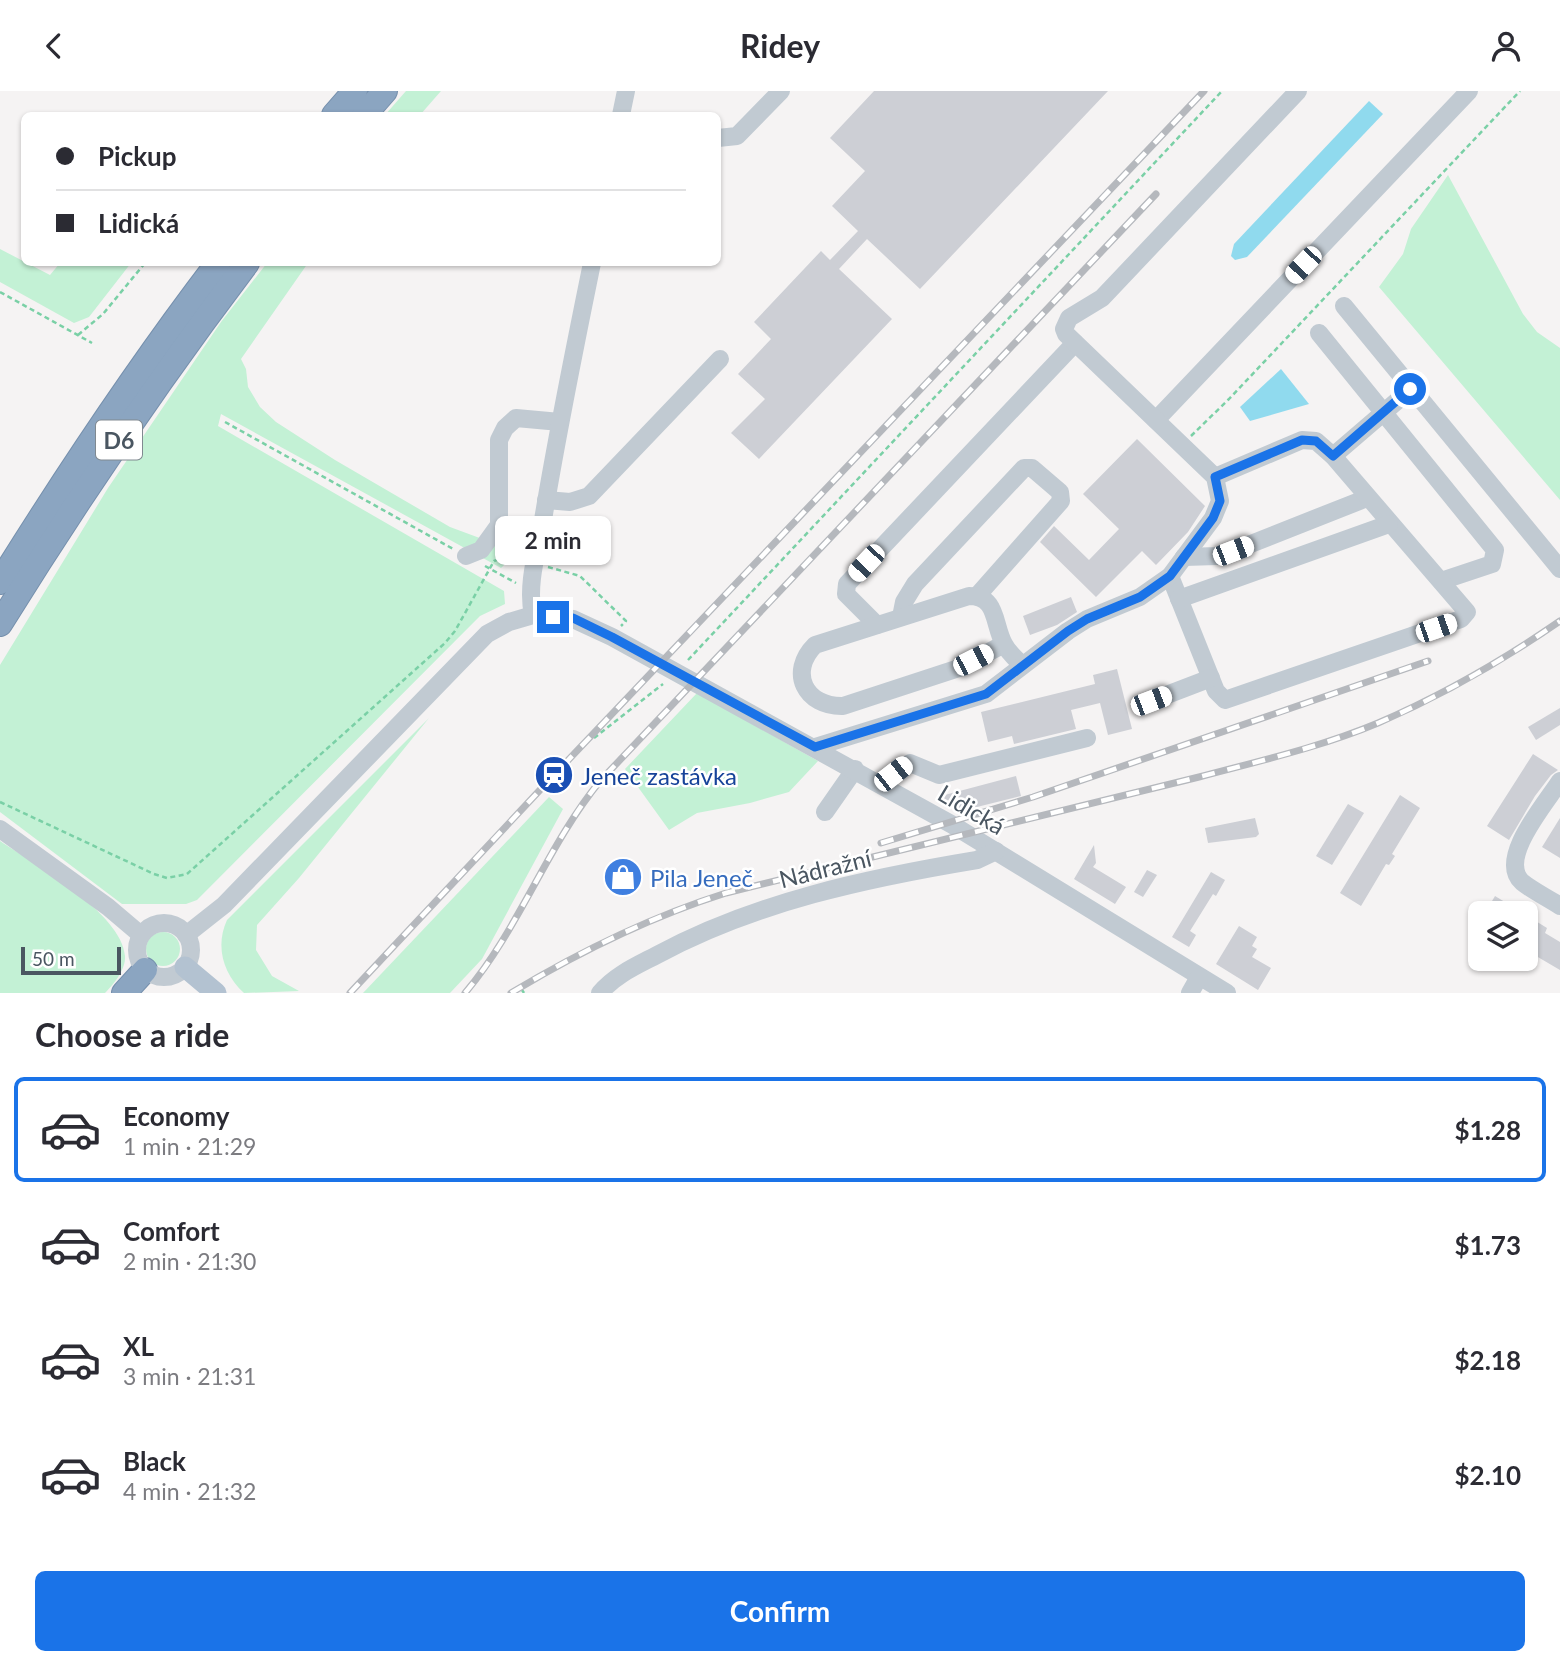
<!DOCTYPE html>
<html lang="en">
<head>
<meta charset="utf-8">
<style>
	:root { --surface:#fff; --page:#f2f2f3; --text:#2b2b33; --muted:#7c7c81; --line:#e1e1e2; --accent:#1a73e8 }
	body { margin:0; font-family:Lato,sans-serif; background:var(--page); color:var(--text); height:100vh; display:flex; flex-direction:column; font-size:26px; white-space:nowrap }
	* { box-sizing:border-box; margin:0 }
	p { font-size:23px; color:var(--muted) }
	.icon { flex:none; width:38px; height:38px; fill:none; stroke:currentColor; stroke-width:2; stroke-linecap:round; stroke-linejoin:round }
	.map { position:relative; height:902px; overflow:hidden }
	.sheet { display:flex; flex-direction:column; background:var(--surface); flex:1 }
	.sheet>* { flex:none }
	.guide { position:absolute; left:21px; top:21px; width:700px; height:154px; border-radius:10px; box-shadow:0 2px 5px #0004; display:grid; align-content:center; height:154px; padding:0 35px; background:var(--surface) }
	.tools { position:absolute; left:1468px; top:810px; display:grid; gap:14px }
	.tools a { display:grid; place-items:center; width:70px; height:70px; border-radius:10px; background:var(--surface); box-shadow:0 2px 5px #0004; font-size:35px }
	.scale { position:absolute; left:21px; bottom:18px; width:100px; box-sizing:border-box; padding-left:7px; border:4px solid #4a5661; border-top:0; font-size:19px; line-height:24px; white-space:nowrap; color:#4a5661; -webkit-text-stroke:5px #fff; paint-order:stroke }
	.end { position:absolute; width:32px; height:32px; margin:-16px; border:9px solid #1a73e8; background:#fff; box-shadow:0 0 0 4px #fff }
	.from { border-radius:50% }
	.bubble { position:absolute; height:49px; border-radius:10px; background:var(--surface); box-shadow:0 2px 5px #0004; font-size:23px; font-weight:700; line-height:49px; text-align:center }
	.car { position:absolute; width:21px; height:42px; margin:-21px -10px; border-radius:9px; box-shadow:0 0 5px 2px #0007; background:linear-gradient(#fff 24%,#345 0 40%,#fff 0 76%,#345 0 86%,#fff 0) }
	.guide b { display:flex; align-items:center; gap:24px; height:66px; font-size:26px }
	.guide b+b { border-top:2px solid var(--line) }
	.guide i { width:18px; height:18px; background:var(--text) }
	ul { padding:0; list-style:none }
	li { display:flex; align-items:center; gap:21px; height:105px; margin:0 14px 10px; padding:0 21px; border:4px solid transparent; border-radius:10px }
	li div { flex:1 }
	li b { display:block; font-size:26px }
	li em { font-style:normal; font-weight:700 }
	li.active { border-color:var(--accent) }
	li>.icon { width:63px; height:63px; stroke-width:1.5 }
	h2 { padding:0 35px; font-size:32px; line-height:84px }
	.primary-button { display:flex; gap:14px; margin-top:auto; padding:14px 35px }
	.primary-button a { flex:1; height:80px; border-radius:10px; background:var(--accent); color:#fff; font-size:28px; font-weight:700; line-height:80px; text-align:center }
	header { display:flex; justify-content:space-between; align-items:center; height:91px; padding:0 35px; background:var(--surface); font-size:32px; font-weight:700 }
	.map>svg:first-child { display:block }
	.green { fill:#c3f1d5 }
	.water { fill:#90daee }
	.building { fill:#cdcfd5 }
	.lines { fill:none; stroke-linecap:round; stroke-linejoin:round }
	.highway-casing { stroke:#7690ad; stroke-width:26 }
	.path { stroke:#7ad0a6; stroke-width:2.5; stroke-dasharray:5 3.5; stroke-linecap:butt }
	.minor { stroke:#c1cad2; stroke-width:18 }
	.major { stroke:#b3c2d1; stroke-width:21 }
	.highway { stroke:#8ba5c1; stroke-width:24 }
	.rail-casing { stroke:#b5b8bd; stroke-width:7 }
	.rail { stroke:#fff; stroke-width:4.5; stroke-dasharray:13; stroke-linecap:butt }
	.route { stroke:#1a73e8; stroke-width:9 }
	.labels { text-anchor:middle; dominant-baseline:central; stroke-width:5; stroke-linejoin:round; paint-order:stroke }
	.shield { fill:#fff; stroke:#808990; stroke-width:2 }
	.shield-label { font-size:23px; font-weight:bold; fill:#4a5661 }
	.transit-label { font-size:24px; fill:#164399; stroke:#fff; text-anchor:start }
	.street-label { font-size:24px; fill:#4a5661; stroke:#fff }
	.shop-label { font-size:24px; fill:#366cbe; stroke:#fff; text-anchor:start }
</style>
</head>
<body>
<header><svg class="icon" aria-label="back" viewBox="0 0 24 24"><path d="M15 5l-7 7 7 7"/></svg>Ridey<svg class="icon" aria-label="person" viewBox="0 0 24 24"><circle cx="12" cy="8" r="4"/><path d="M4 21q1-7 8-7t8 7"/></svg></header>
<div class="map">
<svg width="1560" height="902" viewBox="0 0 1560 902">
	<rect width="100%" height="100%" fill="#f5f3f3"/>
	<!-- green -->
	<g class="green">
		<path d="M406,0h35l-21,24h-35z"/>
		<path d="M1448,84l75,139 14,18 23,16v152l-181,-213 24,-33 8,-25z"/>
		<path d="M0,158l50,26 10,-12h71l-42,54 -15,6 -74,-41z"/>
		<path d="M267,172h41l-67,96 5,10 2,18 12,20 16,15 59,38 115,67 73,27 -10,2 -12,12 -280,-154 -3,12 286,165 1,13 -25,12 -283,284 -11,4h-64l-122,-92v-147l108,-177 113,-166z"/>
		<path d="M697,602l121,68 -29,31 -39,11 -53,10 -28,17 -44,-61z"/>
		<path d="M429,627l-130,160 -42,47 -1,25 16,26 27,15 -55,2c-21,-19 -29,-47 -17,-73z"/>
		<path d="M549,706l14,12 -81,150 -32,34h-87z"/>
		<path d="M0,750c33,22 122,72 125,115 1,13 -11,28 -20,37h-105z"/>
		<circle cx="163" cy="858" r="17"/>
	</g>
	<!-- water -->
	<g class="water">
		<path d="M1369,10l14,13 -136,143 -12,3 -4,-4 3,-12z"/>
		<path d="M1281,278l28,35 -59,17 -10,-14z"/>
	</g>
	<!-- building -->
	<g class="building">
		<path d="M874,0h234l-188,198 -53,-50 -28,30 53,50 -133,140 -28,-26 34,-34 -27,-25 33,-35 -17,-17 67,-71 9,9 28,-29 -26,-25 33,-35 -35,-33z"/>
		<path d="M1137,348l68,67 -17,26 -32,33 -14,-14 -46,46 -56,-55 14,-16 35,34 30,-31 -36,-35z"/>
		<path d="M1071,506l6,15 -20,13 -27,10 -7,-19z"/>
		<path d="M1117,578l15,60 -24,6 -8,-32 -29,7 5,19 -62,15 -2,-8 -24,6 -7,-30 114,-28 -2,-9z"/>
		<path d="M1560,617v17l-24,15 -8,-13z"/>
		<path d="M1533,663l25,16 -7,5 -16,21 -26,44 -22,-14z"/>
		<path d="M1016,685l5,20 -60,15 -24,-14z"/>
		<path d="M1400,704l20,13 -28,46 3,2 -6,9 -3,-1 -25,42 -21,-13z"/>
		<path d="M1348,713l16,9 -32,52 -16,-9z"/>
		<path d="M1255,727l4,16 -3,3 -48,6 -3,-15z"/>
		<path d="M1560,727v40l-18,-11z"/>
		<path d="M1094,754l2,18 -3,4 33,20 -11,17 -41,-25z"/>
		<path d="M1147,779l10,5 -14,22 -9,-5z"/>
		<path d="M1211,781l14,8 -9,16 -3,-2 -23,37 6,4 -7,12 -17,-10z"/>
		<path d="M1495,805l28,17h-38z"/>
		<path d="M1526,824l21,13 -2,5 15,9v28l-29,-17 3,-5 -8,-5z"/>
		<path d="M1239,835l18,11 -5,9 5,3 -5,8 19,11 -13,22 -42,-26z"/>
	</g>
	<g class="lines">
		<!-- highway casing -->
		<g class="highway-casing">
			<g id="highway">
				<path d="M334,24l21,-24"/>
				<path d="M364,24l21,-24"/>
				<path d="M0,491c68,-109 140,-217 218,-319"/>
				<path d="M0,533c77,-124 159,-245 247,-361"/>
				<path d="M124,902l21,-23"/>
			</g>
		</g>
		<!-- path -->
		<g class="path">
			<path d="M0,201l92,51"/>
			<path d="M78,244l25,-21 42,-51"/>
			<path d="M225,331l230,128"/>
			<path d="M1191,345l38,-37 291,-308"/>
			<path d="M485,475l31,17"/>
			<path d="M548,476l32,9 46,45 -5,5"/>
			<path d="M688,569l534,-569"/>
			<path d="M594,647l69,-54"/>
			<path d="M0,711l154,72 13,4 20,-4 258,-231 10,-12 39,-70 11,-4 16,5"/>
			<path d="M522,899l2,3"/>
		</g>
		<!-- minor -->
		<g class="minor">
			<path d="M621,24l5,-24"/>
			<path d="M718,47l19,-2 44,-45"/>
			<path d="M1344,215l216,263"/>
			<path d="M1319,242l176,217 -3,14 -51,17"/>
			<path d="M1156,329l313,-329"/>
			<path d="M1333,365l78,-67"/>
			<path d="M546,409l24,2 19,-6 131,-137"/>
			<path d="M466,465l15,-6 18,-25v-85l6,-12 11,-10 44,4"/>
			<path d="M1184,466l33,-1 16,-5 134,-53"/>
			<path d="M1170,485l46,115 9,9 236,-81 6,-7 -134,-156 -17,-15 -14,-1 -87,37"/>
			<path d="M1179,508l210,-75"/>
			<path d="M533,524c-7,-32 6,-69 11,-101 14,-84 31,-168 48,-251"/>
			<path d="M901,526l3,-15 11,-18 109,-116h8l28,24 1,9 -84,95"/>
			<path d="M877,534l-31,-31 1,-10 228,-241"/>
			<path d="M1004,553l-45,24 -116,38c-38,1 -55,-34 -28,-61l154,-49c29,0 24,28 35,48 4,8 12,15 18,21"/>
			<path d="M1151,610l60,-23"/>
			<path d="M815,656l171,-53 82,-63 19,-12 53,-22 30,-21 43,-58 7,-17 -5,-24 -149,-143 -2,-5 5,-11 33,-20 196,-207"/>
			<path d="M1560,690c-14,22 -63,78 -38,101 11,9 26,16 38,24"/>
			<path d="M881,693l29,-21 29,12 148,-37"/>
			<path d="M825,721l30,-43"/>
			<path d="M0,738l108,78 33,28"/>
			<circle cx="164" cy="859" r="27"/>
			<path d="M186,844l38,-30 263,-271 22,-12 24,-7 40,4 39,18 339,187 276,169"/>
			<path d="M600,902c15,-18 36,-27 57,-38 98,-53 211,-77 320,-95l19,-9"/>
			<path d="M1190,902l9,-16"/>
		</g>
		<!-- major -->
		<path class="major" d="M185,876l31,26"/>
		<!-- highway -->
		<use href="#highway" class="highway"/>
		<!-- rail casing -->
		<g class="rail-casing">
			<g id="rail">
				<path d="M881,752l152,-46 395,-136"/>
				<path d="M350,902l204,-218 650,-684"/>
				<path d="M465,902c55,-65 82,-148 136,-213l555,-586"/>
				<path d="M511,902c68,-41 139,-76 215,-100l473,-116c60,-16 122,-30 179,-54 65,-28 124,-62 182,-102"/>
			</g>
		</g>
		<!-- rail -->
		<use href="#rail" class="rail"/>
	</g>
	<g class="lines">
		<!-- route -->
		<path class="route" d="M553,526l20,1 39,19 203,110 171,-53 82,-63 19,-12 53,-22 30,-21 43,-58 7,-17 -5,-24 87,-37 14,1 17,15 77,-67"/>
	</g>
	<!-- icons -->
	<defs>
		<g id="station-disc" transform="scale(2.0125)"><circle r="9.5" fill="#1a4fb4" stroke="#fff"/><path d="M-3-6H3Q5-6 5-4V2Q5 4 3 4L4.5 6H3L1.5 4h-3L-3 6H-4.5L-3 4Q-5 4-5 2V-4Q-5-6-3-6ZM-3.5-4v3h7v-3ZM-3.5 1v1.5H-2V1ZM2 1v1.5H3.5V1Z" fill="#fff"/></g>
		<g id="shop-disc" transform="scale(2.0125)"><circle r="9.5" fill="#3f7fe0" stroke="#fff"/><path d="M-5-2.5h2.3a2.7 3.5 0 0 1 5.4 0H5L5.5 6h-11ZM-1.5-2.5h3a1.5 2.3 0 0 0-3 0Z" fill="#fff"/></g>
	</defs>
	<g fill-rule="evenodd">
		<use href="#station-disc" x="554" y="684"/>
		<use href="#shop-disc" x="623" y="786"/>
	</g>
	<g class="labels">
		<!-- shield labels -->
		<rect class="shield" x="96" y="329.5" width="46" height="39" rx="5"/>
		<g class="shield-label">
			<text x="119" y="349">D6</text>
		</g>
		<!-- transit labels -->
		<g class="transit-label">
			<text x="581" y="684">Jeneč zastávka</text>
		</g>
		<!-- street labels -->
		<g class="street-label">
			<text transform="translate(972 718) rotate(31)">Lidická</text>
			<text transform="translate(825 777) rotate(-14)">Nádražní</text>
		</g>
		<!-- shop labels -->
		<g class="shop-label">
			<text x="650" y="786">Pila Jeneč</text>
		</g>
	</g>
</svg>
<div class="tools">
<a><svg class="icon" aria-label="layers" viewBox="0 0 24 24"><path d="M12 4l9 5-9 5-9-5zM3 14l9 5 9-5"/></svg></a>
</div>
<div class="scale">50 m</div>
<i class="end from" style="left:1410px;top:298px"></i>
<i class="end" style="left:553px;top:526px"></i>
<div class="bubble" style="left:495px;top:425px;width:116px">2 min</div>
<i class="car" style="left:1303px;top:174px;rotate:223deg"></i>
<i class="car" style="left:1233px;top:460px;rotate:69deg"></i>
<i class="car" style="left:866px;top:472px;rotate:223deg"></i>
<i class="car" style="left:1436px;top:537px;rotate:71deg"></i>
<i class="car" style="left:973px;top:569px;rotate:63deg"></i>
<i class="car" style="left:1151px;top:610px;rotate:69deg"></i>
<i class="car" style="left:893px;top:683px;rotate:52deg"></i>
<div class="guide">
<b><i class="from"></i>Pickup</b>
<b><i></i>Lidická</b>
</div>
</div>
<section class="sheet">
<h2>Choose a ride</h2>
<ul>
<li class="active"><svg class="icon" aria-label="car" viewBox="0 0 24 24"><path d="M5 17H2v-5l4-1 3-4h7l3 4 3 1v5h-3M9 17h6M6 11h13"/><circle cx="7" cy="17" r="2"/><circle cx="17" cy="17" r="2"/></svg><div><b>Economy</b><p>1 min · 21:29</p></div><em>$1.28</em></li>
<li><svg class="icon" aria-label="car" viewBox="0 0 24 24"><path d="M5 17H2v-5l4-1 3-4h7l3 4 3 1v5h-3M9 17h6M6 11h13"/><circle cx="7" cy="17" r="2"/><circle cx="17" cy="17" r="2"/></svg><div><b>Comfort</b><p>2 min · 21:30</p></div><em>$1.73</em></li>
<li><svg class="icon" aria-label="car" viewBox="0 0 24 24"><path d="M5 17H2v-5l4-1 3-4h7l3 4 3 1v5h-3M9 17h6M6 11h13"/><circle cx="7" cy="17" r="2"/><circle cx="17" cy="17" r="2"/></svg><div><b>XL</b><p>3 min · 21:31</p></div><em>$2.18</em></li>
<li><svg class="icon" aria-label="car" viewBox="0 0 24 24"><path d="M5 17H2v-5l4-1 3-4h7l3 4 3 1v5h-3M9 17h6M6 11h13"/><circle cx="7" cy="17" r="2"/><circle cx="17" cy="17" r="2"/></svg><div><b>Black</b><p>4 min · 21:32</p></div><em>$2.10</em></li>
</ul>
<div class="primary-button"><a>Confirm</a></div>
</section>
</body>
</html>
